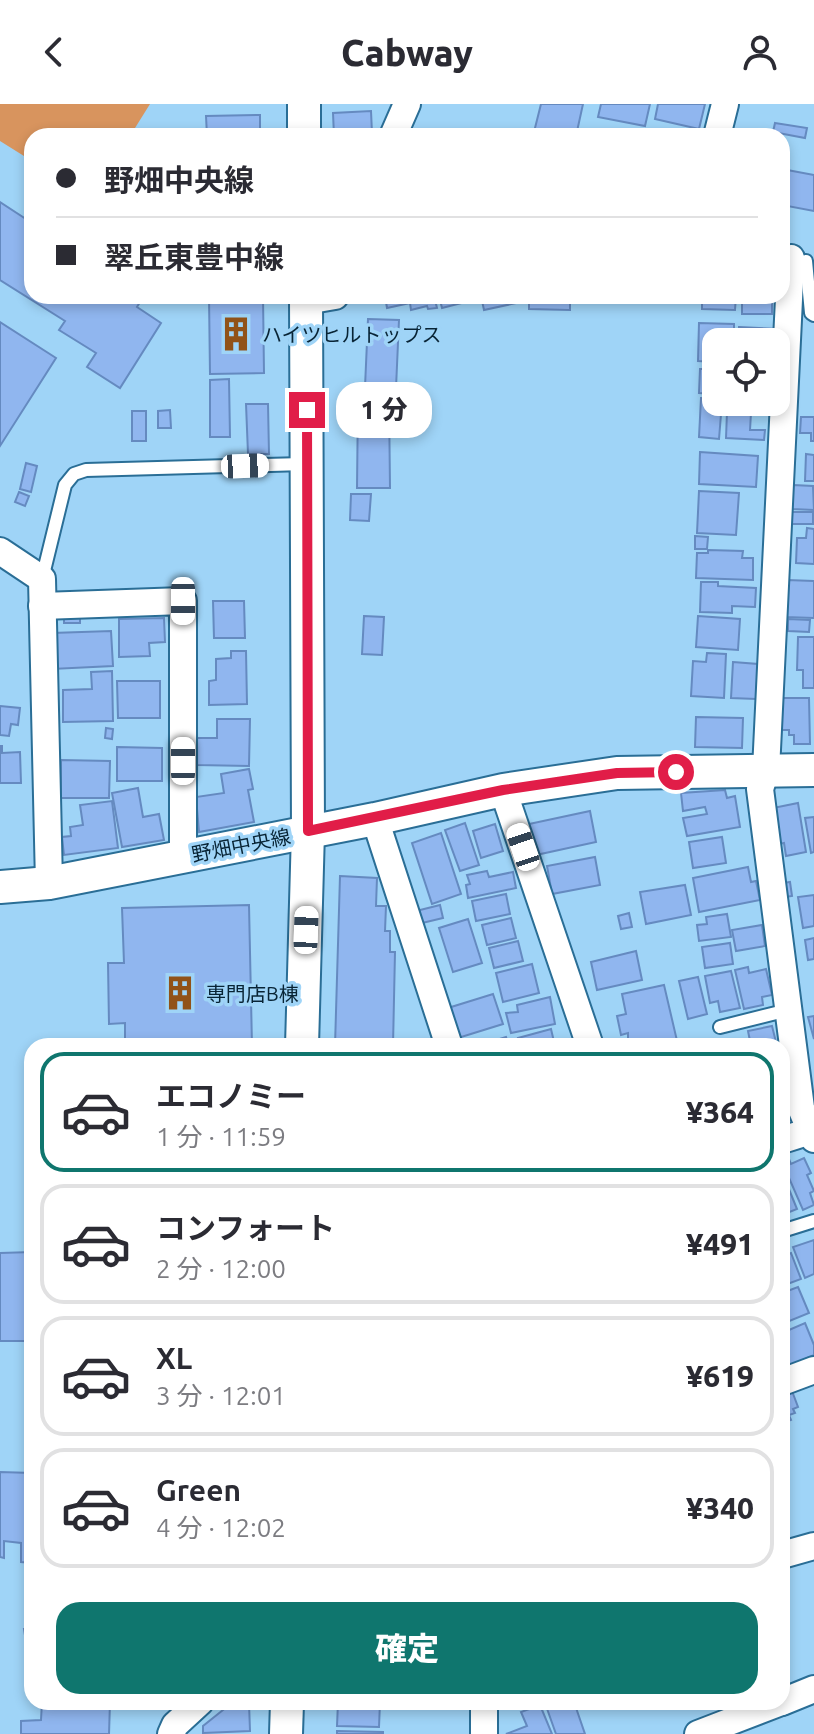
<!DOCTYPE html>
<html lang="ja">
<head>
<meta charset="utf-8">
<style>
	:root { --surface:#fff; --page:#f7f7f7; --text:#2b2b33; --muted:#7c7c81; --line:#e1e1e2; --accent:#0f766e }
	body { margin:0; font-family:Ubuntu,"Noto Sans JP",sans-serif; background:var(--page); color:var(--text); height:100vh; display:flex; flex-direction:column; font-size:30px; white-space:nowrap }
	* { box-sizing:border-box; margin:0 }
	p { font-size:26px; color:var(--muted) }
	.icon { flex:none; width:44px; height:44px; fill:none; stroke:currentColor; stroke-width:2; stroke-linecap:round; stroke-linejoin:round }
	.map { position:relative; flex:1; overflow:hidden }
	.side { position:absolute; left:24px; top:934px; width:766px; height:672px; display:flex; flex-direction:column; background:var(--surface); border-radius:24px; box-shadow:0 4px 12px #0003 }
	.side>* { flex:none }
	.top-card { position:absolute; left:24px; top:24px; width:766px; height:176px; border-radius:24px; box-shadow:0 4px 12px #0003; display:grid; align-content:center; height:176px; padding:0 32px; background:var(--surface) }
	.tools { position:absolute; left:702px; top:224px; display:grid; gap:16px }
	.tools a { display:grid; place-items:center; width:88px; height:88px; border-radius:16px; background:var(--surface); box-shadow:0 4px 12px #0003; font-size:40px }
	.end { position:absolute; width:36px; height:36px; margin:-18px; border:10px solid #e11d48; background:#fff; box-shadow:0 0 0 4px #fff }
	.from { border-radius:50% }
	.bubble { position:absolute; height:56px; border-radius:24px; background:var(--surface); box-shadow:0 4px 12px #0003; font-size:26px; font-weight:800; line-height:56px; text-align:center }
	.car { position:absolute; width:24px; height:48px; margin:-24px -12px; border-radius:10px; box-shadow:0 0 6px 2px #0007; background:linear-gradient(#fff 24%,#345 0 40%,#fff 0 76%,#345 0 86%,#fff 0) }
	.top-card b { display:flex; align-items:center; gap:28px; height:76px; font-size:30px }
	.top-card b+b { border-top:2px solid var(--line) }
	.top-card i { width:20px; height:20px; background:var(--text) }
	ul { padding:14px 0 0; list-style:none }
	li { display:flex; align-items:center; gap:24px; height:120px; margin:0 16px 12px; padding:0 16px; border:4px solid var(--line); border-radius:24px }
	li div { flex:1 }
	li b { display:block; font-size:30px }
	li em { font-style:normal; font-weight:800 }
	li.active { border-color:var(--accent) }
	li>.icon { width:72px; height:72px; stroke-width:1.5 }
	.primary-button { display:flex; gap:16px; margin-top:auto; padding:16px 32px }
	.primary-button a { flex:1; height:92px; border-radius:24px; background:var(--accent); color:#fff; font-size:32px; font-weight:800; line-height:92px; text-align:center }
	header { display:flex; justify-content:space-between; align-items:center; height:104px; padding:0 32px; background:var(--surface); font-size:36px; font-weight:800 }
	.map>svg:first-child { display:block }
	.green { fill:#d8945e }
	.building { fill:#90b6ef; stroke:#658ac0; stroke-width:2 }
	.lines { fill:none; stroke-linecap:round; stroke-linejoin:round }
	.service-casing { stroke:#2a6e96; stroke-width:16 }
	.minor-casing { stroke:#2a6e96; stroke-width:30 }
	.tertiary-casing { stroke:#2a6e96; stroke-width:36 }
	.service { stroke:#fff; stroke-width:12 }
	.minor { stroke:#fff; stroke-width:26 }
	.tertiary { stroke:#fff; stroke-width:32 }
	.route { stroke:#e11d48; stroke-width:10 }
	.labels { text-anchor:middle; dominant-baseline:central; stroke-width:7; stroke-linejoin:round; paint-order:stroke }
	.poi-label { font-size:20px; fill:#082435; stroke:#9fd4f7; text-anchor:start }
	.street-label { font-size:20px; fill:#082435; stroke:#9fd4f7 }
</style>
</head>
<body>
<header><svg class="icon" aria-label="back" viewBox="0 0 24 24"><path d="M15 5l-7 7 7 7"/></svg>Cabway<svg class="icon" aria-label="person" viewBox="0 0 24 24"><circle cx="12" cy="8" r="4"/><path d="M4 21q1-7 8-7t8 7"/></svg></header>
<div class="map">
<svg width="814" height="1630" viewBox="0 0 814 1630">
	<rect width="100%" height="100%" fill="#9fd4f7"/>
	<!-- green -->
	<path class="green" d="M0,0h150l-20,32h-98v25l-32,-20z"/>
	<!-- building -->
	<g class="building">
		<path d="M541,0h42l-7,32h-43z"/>
		<path d="M601,0h49l-5,22 -47,-9z"/>
		<path d="M658,0h47l-6,25 -44,-10z"/>
		<path d="M371,7l1,22 -38,3 -1,-23z"/>
		<path d="M260,11v21h-53l-1,-20z"/>
		<path d="M775,19l32,5 -2,10 -32,-6z"/>
		<path d="M731,25l31,5v2h-32z"/>
		<path d="M782,65l32,6v36l-32,-6z"/>
		<path d="M0,98l32,21v73h98l10,6 -3,5 24,16 -41,65 -33,-21 9,-14 -37,-23 6,-9 -65,-41z"/>
		<path d="M209,192h54l1,77 -54,1z"/>
		<path d="M385,192h49l3,12 -9,1 -1,-3 -16,4 -1,-7 -23,5z"/>
		<path d="M439,192h37l1,3 -35,9z"/>
		<path d="M481,192h38l2,6 -37,8z"/>
		<path d="M529,192h41v14l-41,-1z"/>
		<path d="M584,192h62v5l-62,-1z"/>
		<rect x="652" y="192" width="38" height="4"/>
		<path d="M702,192h34l-1,14 -33,-1z"/>
		<rect x="742" y="192" width="30" height="18"/>
		<path d="M368,215l31,1 -3,68 -31,-1z"/>
		<path d="M0,218l56,36 -56,88z"/>
		<path d="M699,219l35,1v18h-18v20l-18,-1z"/>
		<path d="M739,223l38,2 -1,13h-38z"/>
		<path d="M700,265h16v25l-17,-1z"/>
		<path d="M229,275l1,58h-20v-57z"/>
		<path d="M358,294l31,1 1,89h-33z"/>
		<path d="M701,294l15,1v3h6l-3,37 -20,-2z"/>
		<path d="M246,300h22l1,50h-21z"/>
		<path d="M170,306l1,18h-13v-17z"/>
		<rect x="132" y="307" width="14" height="30"/>
		<path d="M727,308l24,1 -1,17h15l-1,10 -38,-2z"/>
		<path d="M801,313h13v24h-3v-8h-11z"/>
		<path d="M700,348l58,4 -2,31 -57,-3z"/>
		<path d="M806,350l8,1v26h-9z"/>
		<path d="M26,359l11,3 -6,26 -11,-3z"/>
		<path d="M793,381l20,1 1,24 -22,-1z"/>
		<path d="M699,387l40,2 -3,42 -39,-2z"/>
		<path d="M19,388l10,4 -4,10 -10,-4z"/>
		<path d="M351,390h20l-2,27 -19,-1z"/>
		<rect x="792" y="408" width="21" height="12"/>
		<path d="M807,424l7,1v35l-18,-1 1,-25h9z"/>
		<path d="M695,432l13,1 -1,12h-12z"/>
		<path d="M708,446l35,1 -1,7h11v22l-57,-2 1,-25h11z"/>
		<path d="M787,476l27,1v37l-29,-1z"/>
		<path d="M701,478h17v4l38,2 -1,19 -23,-1v7l-32,-1z"/>
		<path d="M213,497h31l1,37h-31z"/>
		<rect x="64" y="510" width="16" height="9"/>
		<path d="M364,512l20,1 -2,38 -20,-1z"/>
		<path d="M698,512l42,3 -2,31 -42,-3z"/>
		<path d="M164,514l1,24 -16,1 1,13 -31,1v-38z"/>
		<path d="M788,515l22,1 -1,12 -21,-1z"/>
		<path d="M111,527l2,35 -61,3v-36z"/>
		<path d="M798,533h16v51h-11v-18h-6z"/>
		<path d="M231,547h15l1,53 -38,1v-24l7,-1v-21l15,-1z"/>
		<path d="M707,549l19,1 -2,44 -33,-2 2,-35 13,1z"/>
		<path d="M733,558l25,2 -2,35 -25,-1z"/>
		<path d="M112,567l1,50 -50,1v-32l29,-1 -1,-17z"/>
		<path d="M117,577h43v37h-42z"/>
		<path d="M780,594h29l1,46h-16v-9h-5v-5h-8z"/>
		<path d="M0,602l20,2 -2,17 -7,-1 -2,12 -9,-1z"/>
		<path d="M696,613l47,1 -1,30 -47,-1z"/>
		<path d="M217,615h33l-1,47 -52,-1v-27h20z"/>
		<path d="M106,624l7,1 -1,10 -7,-1z"/>
		<path d="M0,642h2v7l18,-1 1,31h-21z"/>
		<path d="M117,643l45,1v33h-45z"/>
		<path d="M61,656l49,1 -1,37h-48z"/>
		<path d="M249,665l4,20 -5,1 6,32 -55,10 -3,-35 28,-4 -3,-19z"/>
		<path d="M138,684l5,29 16,-3 5,26 -42,7 -10,-54z"/>
		<path d="M725,686l2,8 8,-2 5,31 -53,9 -4,-18 24,-4 -2,-7 -22,4 -2,-18z"/>
		<path d="M112,697l6,47 -54,7 -2,-18 9,-1 -1,-9 13,-2 -3,-20z"/>
		<path d="M798,699l8,49 -20,4 -2,-13 -5,1 -6,-36z"/>
		<path d="M590,707l6,31 -60,13 -7,-31z"/>
		<path d="M814,713v35l-3,1 -6,-35z"/>
		<path d="M465,719l14,42 -19,6 -15,-41z"/>
		<path d="M495,720l8,27 -22,7 -8,-27z"/>
		<path d="M441,729l20,61 -29,10 -20,-61z"/>
		<path d="M722,733l4,26 -33,5 -4,-26z"/>
		<path d="M595,753l5,28 -48,9 -5,-28z"/>
		<path d="M748,763l3,15 5,-1 4,19 -61,12 -6,-34z"/>
		<path d="M487,767l2,6 24,-5 3,16 -48,10 -2,-13 4,-1 -3,-9z"/>
		<path d="M340,772l37,2 -1,28h10l-1,25h5v21h5l-2,94h-58z"/>
		<path d="M790,778l2,14 -7,1 -2,-14z"/>
		<path d="M685,781l6,30 -45,9 -6,-32z"/>
		<path d="M506,790l4,20 -34,7 -4,-20z"/>
		<path d="M814,791v31l-11,2 -5,-31z"/>
		<path d="M249,801l3,141h-127v-23l-16,1 -1,-61h16l-2,-55z"/>
		<path d="M440,801l3,13 -25,6 -2,-13z"/>
		<path d="M629,809l3,14 -11,2 -3,-13z"/>
		<path d="M727,810l4,23 -32,4 -2,-16 10,-1 -1,-7z"/>
		<path d="M511,814l5,20 -29,7 -5,-20z"/>
		<path d="M468,815l14,44 -29,9 -14,-44z"/>
		<path d="M762,821l3,21 -29,5 -4,-21z"/>
		<path d="M814,834v21l-6,1 -3,-20z"/>
		<path d="M518,837l5,20 -29,7 -5,-20z"/>
		<path d="M730,839l3,21 -28,4 -3,-21z"/>
		<path d="M636,847l6,29 -45,10 -6,-28z"/>
		<path d="M532,860l7,29 -36,9 -7,-29z"/>
		<path d="M748,863l1,6 17,-4 6,26 -10,2 1,8 -19,4 -9,-39z"/>
		<path d="M731,867l9,37 -20,4 -2,-11 -8,2 -5,-27z"/>
		<path d="M698,873l9,37 -19,5 -9,-38z"/>
		<path d="M664,881l14,60 -50,1v-13l-7,2 -4,-19 9,-2 -4,-20z"/>
		<path d="M493,890l10,30 -45,14 -10,-30z"/>
		<path d="M550,893l5,27 -44,9 -5,-20 12,-1 -1,-7z"/>
		<path d="M814,912v23l-6,-22z"/>
		<path d="M772,922l5,20h-26l-3,-15z"/>
		<path d="M551,925l4,17h-35l-2,-8z"/>
		<path d="M506,933l3,9h-32z"/>
		<path d="M783,977l5,28 -6,13v-41z"/>
		<path d="M804,1054l7,15 -4,2 7,16 -4,2 4,12 -11,5 -21,-48 7,-3 2,5z"/>
		<path d="M782,1068l15,37 -15,6z"/>
		<path d="M814,1136v34l-9,4 -12,-31z"/>
		<path d="M782,1141l4,10 5,-2 10,26 -19,7z"/>
		<path d="M32,1148v89h-32v-88z"/>
		<path d="M798,1183l11,26 -27,11v-31z"/>
		<path d="M805,1219l9,22v10l-27,12 -5,-12v-22z"/>
		<path d="M792,1287l6,16 -5,2 2,4 -6,2 2,5 -9,3v-28z"/>
		<path d="M0,1368l32,1v90l-11,-1v-19l-17,-2v17l-4,-1z"/>
		<path d="M24,1525h8v14l-6,-1z"/>
		<path d="M42,1598h68l-1,32h-88v-13l20,-1z"/>
		<path d="M233,1598l16,1 1,28 -47,2v-7z"/>
		<path d="M338,1598h42l-1,25 -42,-1z"/>
		<path d="M549,1598h25l11,32h-29l-11,-31z"/>
		<path d="M540,1601l12,29h-46l21,-8 -6,-14z"/>
		<path d="M337,1627l46,1v2h-46z"/>
	</g>
	<g class="lines">
		<!-- service casing -->
		<g class="service-casing">
			<g id="service">
				<path d="M806,157l5,52 3,2"/>
				<path d="M42,475l23,-94 9,-11 12,-4 218,-6"/>
				<path d="M720,923l68,-17"/>
				<path d="M782,1127l32,-10"/>
			</g>
		</g>
		<!-- minor casing -->
		<g class="minor-casing">
			<g id="minor">
				<path d="M393,32l14,-32"/>
				<path d="M717,32l8,-32"/>
				<path d="M791,154l-25,512 -6,19 41,319 13,31"/>
				<path d="M306,197l29,-5"/>
				<path d="M0,447l42,28 7,304"/>
				<path d="M42,502l141,-5v256"/>
				<path d="M503,686l87,256"/>
				<path d="M375,715l74,227"/>
				<path d="M782,1036l32,-10"/>
				<path d="M782,1278l32,-12"/>
				<path d="M782,1451l32,-9"/>
				<path d="M782,1598l32,-13"/>
				<path d="M171,1630l4,-9 25,-23"/>
				<path d="M484,1630v-32"/>
				<path d="M698,1630l83,-32"/>
			</g>
		</g>
		<!-- tertiary casing -->
		<g class="tertiary-casing">
			<g id="tertiary">
				<path d="M304,0v32"/>
				<path d="M0,783l49,-4 326,-64 128,-29 114,-17 197,-3"/>
				<path d="M302,942l6,-215 -2,-535"/>
				<path d="M286,1630l1,-32"/>
			</g>
		</g>
		<!-- service -->
		<use href="#service" class="service"/>
		<!-- minor -->
		<use href="#minor" class="minor"/>
		<!-- tertiary -->
		<use href="#tertiary" class="tertiary"/>
	</g>
	<g class="lines">
		<!-- route -->
		<path class="route" d="M307,306l1,421 195,-41 114,-17 59,-1"/>
	</g>
	<!-- icons -->
	<defs>
		<g id="building-bare" transform="scale(2.76)"><path d="M-4-6H4V6H1V3H-1V6H-4ZM-2.5-4.3h1.7v1.8h-1.7ZM.8-4.3h1.7v1.8H.8ZM-2.5-1h1.7V.8h-1.7ZM.8-1h1.7V.8H.8Z" fill="#915218" stroke="#9fd4f7" stroke-width="2.5" paint-order="stroke"/></g>
	</defs>
	<g fill-rule="evenodd">
		<use href="#building-bare" x="236" y="230"/>
		<use href="#building-bare" x="180" y="889"/>
	</g>
	<g class="labels">
		<!-- poi labels -->
		<g class="poi-label">
			<text x="262" y="230">ハイツヒルトップス</text>
			<text x="206" y="889">専門店B棟</text>
		</g>
		<!-- street labels -->
		<g class="street-label">
			<text transform="translate(241 741) rotate(-11)">野畑中央線</text>
		</g>
	</g>
</svg>
<div class="tools">
<a><svg class="icon" aria-label="locate" viewBox="0 0 24 24"><circle cx="12" cy="12" r="6"/><path d="M12 2v4M12 18v4M2 12h4M18 12h4"/></svg></a>
</div>
<i class="end from" style="left:676px;top:668px"></i>
<i class="end" style="left:307px;top:306px"></i>
<div class="bubble" style="left:336px;top:278px;width:96px">1 分</div>
<i class="car" style="left:245px;top:362px;rotate:88deg"></i>
<i class="car" style="left:183px;top:497px;rotate:180deg"></i>
<i class="car" style="left:183px;top:657px;rotate:0deg"></i>
<i class="car" style="left:523px;top:743px;rotate:341deg"></i>
<i class="car" style="left:306px;top:826px;rotate:2deg"></i>
<div class="top-card">
<b><i class="from"></i>野畑中央線</b>
<b><i></i>翠丘東豊中線</b>
</div>
<section class="side">
<ul>
<li class="active"><svg class="icon" aria-label="car" viewBox="0 0 24 24"><path d="M5 17H2v-5l4-1 3-4h7l3 4 3 1v5h-3M9 17h6M6 11h13"/><circle cx="7" cy="17" r="2"/><circle cx="17" cy="17" r="2"/></svg><div><b>エコノミー</b><p>1 分 · 11:59</p></div><em>¥364</em></li>
<li><svg class="icon" aria-label="car" viewBox="0 0 24 24"><path d="M5 17H2v-5l4-1 3-4h7l3 4 3 1v5h-3M9 17h6M6 11h13"/><circle cx="7" cy="17" r="2"/><circle cx="17" cy="17" r="2"/></svg><div><b>コンフォート</b><p>2 分 · 12:00</p></div><em>¥491</em></li>
<li><svg class="icon" aria-label="car" viewBox="0 0 24 24"><path d="M5 17H2v-5l4-1 3-4h7l3 4 3 1v5h-3M9 17h6M6 11h13"/><circle cx="7" cy="17" r="2"/><circle cx="17" cy="17" r="2"/></svg><div><b>XL</b><p>3 分 · 12:01</p></div><em>¥619</em></li>
<li><svg class="icon" aria-label="car" viewBox="0 0 24 24"><path d="M5 17H2v-5l4-1 3-4h7l3 4 3 1v5h-3M9 17h6M6 11h13"/><circle cx="7" cy="17" r="2"/><circle cx="17" cy="17" r="2"/></svg><div><b>Green</b><p>4 分 · 12:02</p></div><em>¥340</em></li>
</ul>
<div class="primary-button"><a>確定</a></div>
</section>
</div>
</body>
</html>
